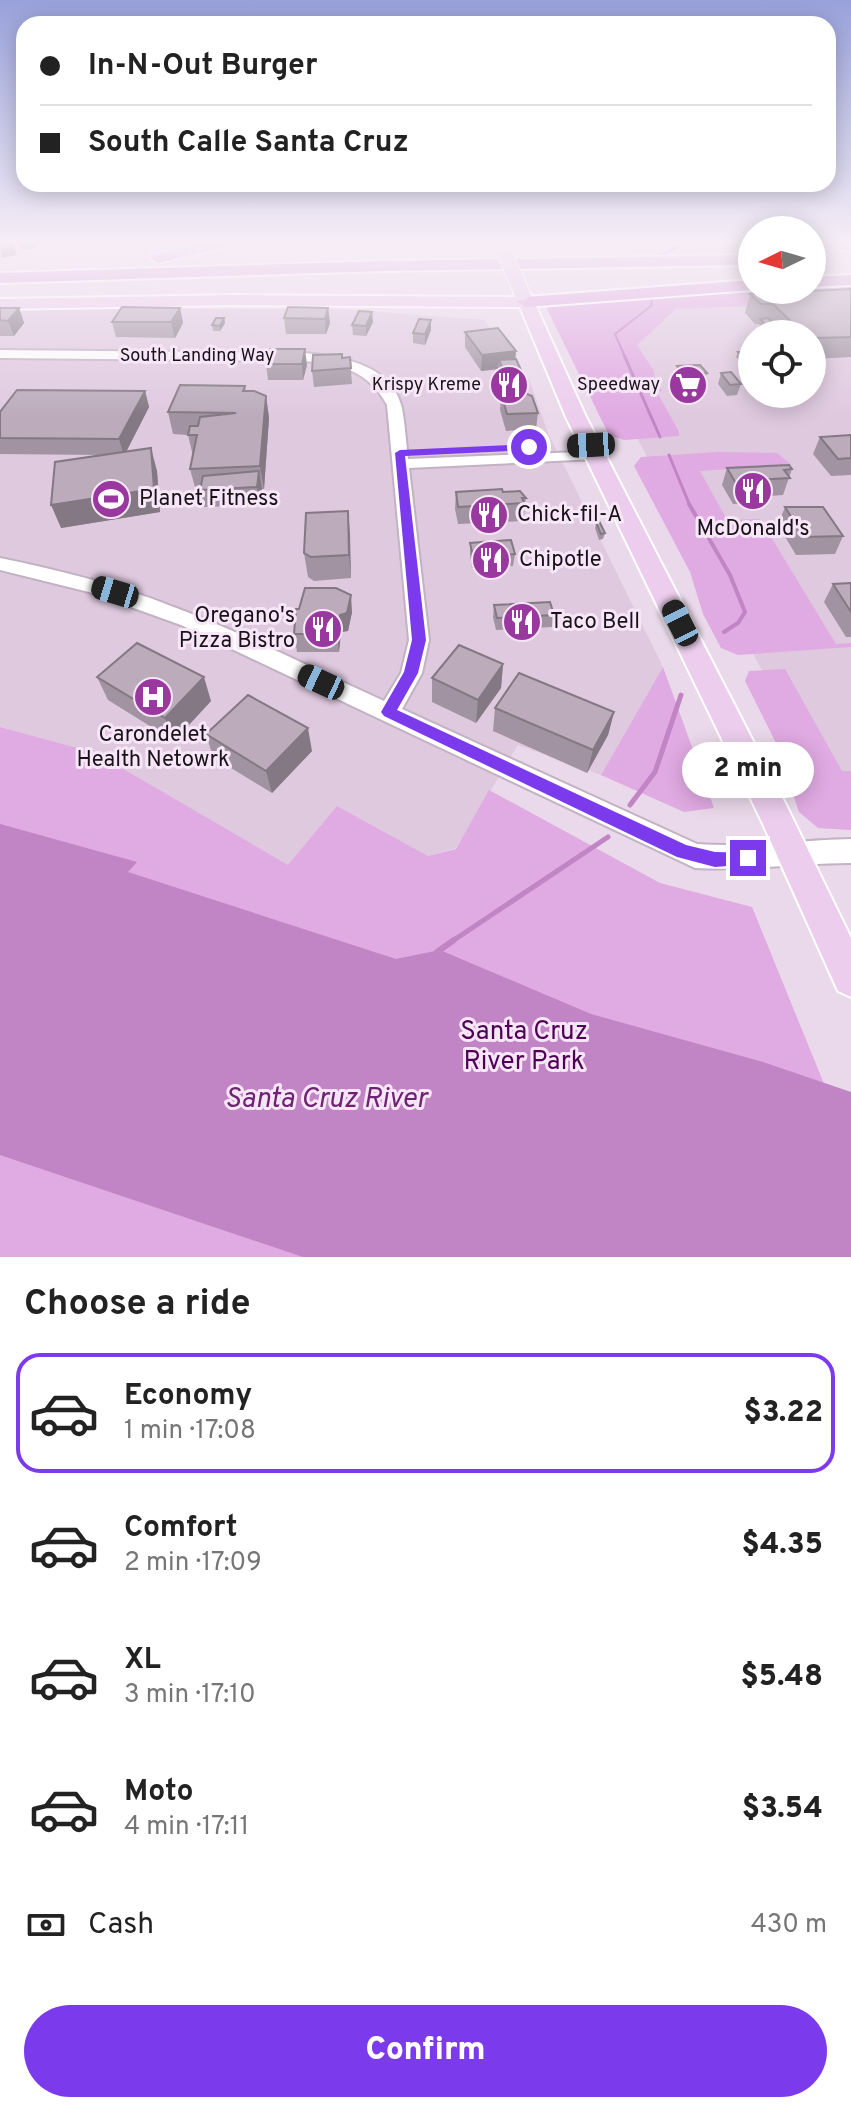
<!DOCTYPE html>
<html lang="en">
<head>
<meta charset="utf-8">
<style>
	:root { --surface:#fff; --page:#f2f2f2; --text:#222; --muted:#767676; --line:#e0e0e0; --accent:#7c3aed }
	body { margin:0; font-family:Overpass,sans-serif; background:var(--page); color:var(--text); height:100vh; display:flex; flex-direction:column; font-size:30px; white-space:nowrap }
	* { box-sizing:border-box; margin:0 }
	p { font-size:26px; color:var(--muted) }
	.icon { flex:none; width:44px; height:44px; fill:none; stroke:currentColor; stroke-width:2; stroke-linecap:round; stroke-linejoin:round }
	.map { position:relative; height:1257px; overflow:hidden }
	.drawer { display:flex; flex-direction:column; background:var(--surface); flex:1 }
	.drawer>* { flex:none }
	.guide { position:absolute; left:16px; top:16px; width:820px; height:176px; border-radius:24px; box-shadow:0 4px 20px #0003; display:grid; align-content:center; height:176px; padding:0 24px; background:var(--surface) }
	.needle { width:52px; rotate:265deg }
	.tools { position:absolute; left:738px; top:216px; display:grid; gap:16px }
	.tools a { display:grid; place-items:center; width:88px; height:88px; border-radius:50%; background:var(--surface); box-shadow:0 4px 20px #0003; font-size:40px }
	.end { position:absolute; width:36px; height:36px; margin:-18px; border:10px solid #7c3aed; background:#fff; box-shadow:0 0 0 4px #fff }
	.from { border-radius:50% }
	.bubble { position:absolute; height:56px; border-radius:28px; background:var(--surface); box-shadow:0 4px 20px #0003; font-size:26px; font-weight:800; line-height:56px; text-align:center }
	.car { position:absolute; width:24px; height:48px; margin:-24px -12px; border-radius:10px; box-shadow:0 0 6px 2px #0007; background:linear-gradient(#222 24%,#8ab4d8 0 40%,#222 0 76%,#8ab4d8 0 86%,#222 0) }
	.guide b { display:flex; align-items:center; gap:28px; height:76px; font-size:30px }
	.guide b+b { border-top:2px solid var(--line) }
	.guide i { width:20px; height:20px; background:var(--text) }
	ul { padding:0; list-style:none }
	li { display:flex; align-items:center; gap:24px; height:120px; margin:0 16px 12px; padding:0 8px; border:4px solid transparent; border-radius:24px }
	li div { flex:1 }
	li b { display:block; font-size:30px }
	li em { font-style:normal; font-weight:800 }
	li.active { border-color:var(--accent) }
	li>.icon { width:72px; height:72px; stroke-width:1.5 }
	h2 { padding:0 24px; font-size:36px; line-height:96px }
	.pay { display:flex; align-items:center; gap:20px; height:88px; padding:0 24px; font-size:30px }
	.pay p { margin-inline-start:auto }
	.button { display:flex; gap:16px; margin-top:auto; padding:16px 24px }
	.button a { flex:1; height:92px; border-radius:48px; background:var(--accent); color:#fff; font-size:32px; font-weight:800; line-height:92px; text-align:center }
	.map>svg:first-child { display:block }
	.built { fill:#dfc9df; fill-rule:evenodd }
	.green { fill:#e0aae2 }
	.water { fill:#c184c4 }
	.lines { fill:none; stroke-linecap:round; stroke-linejoin:round }
	.stream-far4 { stroke:#c184c4; stroke-width:2 }
	.stream-far3 { stroke:#c184c4; stroke-width:3 }
	.stream-far2 { stroke:#c184c4; stroke-width:4 }
	.stream-far1 { stroke:#c184c4; stroke-width:5 }
	.stream { stroke:#c184c4; stroke-width:6 }
	.minor-casing { stroke:#c2b2c2; stroke-width:4 }
	.major-casing { stroke:#fff; stroke-width:4 }
	.highway-casing { stroke:#fff; stroke-width:4 }
	.minor { fill:#fff; fill-rule:evenodd }
	.major { fill:#eccded; fill-rule:evenodd }
	.highway { fill:#dfabe1; fill-rule:evenodd }
	.major-bridge-casing { stroke:#fff; stroke-width:17; stroke-linecap:butt }
	.major-bridge { stroke:#eccded; stroke-width:15 }
	.wall { fill:#a193a1 }
	.shaded-wall { fill:#837883 }
	.building { fill:#bbabbb; stroke:#837883; stroke-width:2 }
	.route { fill:#7c3aed }
	.labels { text-anchor:middle; dominant-baseline:central; stroke-width:6; stroke-linejoin:round; paint-order:stroke }
	.far-street-label { font-size:18px; fill:#191319; stroke:#f7e6f7 }
	.far-poi-label { font-size:18px; fill:#191319; stroke:#f7e6f7; text-anchor:end }
	.poi-label { font-size:22px; fill:#191319; stroke:#f7e6f7; text-anchor:start }
	.near-park-label { font-size:26px; fill:#4f0054; stroke:#f7e6f7 }
	.near-water-label { font-size:28px; font-style:italic; fill:#6d2372; stroke:#f7e6f7 }
</style>
</head>
<body>
<div class="map">
<svg width="851" height="1257" viewBox="0 0 851 1257">
	<rect width="100%" height="100%" fill="#ead9ea"/>
	<!-- built -->
	<g class="built">
		<path d="M851,295v511h-16l-263,-489zM752,334h60v60h-60z"/>
		<path d="M55,308l299,2 130,10 45,59 19,54 115,234 -62,108 -83,-30 -62,103 -28,8 -91,-50 -49,60 -192,-113 -96,-26v-417z"/>
	</g>
	<!-- green -->
	<g class="green">
		<path d="M851,283v19l-175,7 -39,36 17,26 1,9 7,11 -5,1 22,40v4l-55,4 -15,-5 -62,-126 4,-5 201,-14h60v-6z"/>
		<path d="M718,452l59,1 15,12 -92,6 27,49 33,-1 76,125 15,-1v4l-113,8 -17,-7 -18,-34 -13,-42 -56,-106 7,-9z"/>
		<path d="M663,667l51,141 -30,4 -83,-37z"/>
		<path d="M785,669l57,102h9v59l-33,-2 -19,-16 -23,-69 -31,-62 4,-10z"/>
		<path d="M0,727l96,26 192,112 49,-59 91,50 28,-7 33,-59 171,93 92,24 99,243v107h-851z"/>
	</g>
	<!-- water -->
	<path class="water" d="M0,824l137,38 -9,10 268,87 44,-9 151,64 172,48 88,30v165h-548l-303,-102z"/>
	<g class="lines">
		<!-- stream-far4 -->
		<g class="stream-far4">
			<path d="M660,255l35,-15"/>
			<path d="M625,357l-10,-23 36,-28 1,-6"/>
		</g>
		<!-- stream-far3 -->
		<g class="stream-far3">
			<path d="M624,355l36,82"/>
			<path d="M669,455l21,51"/>
		</g>
		<!-- stream-far2 -->
		<path class="stream-far2" d="M689,504l41,71 15,37 -7,11 -14,9"/>
		<!-- stream-far1 -->
		<g class="stream-far1">
			<path d="M630,805l25,-33 26,-77"/>
			<path d="M451,942l157,-105"/>
		</g>
		<!-- stream -->
		<path class="stream" d="M437,952l17,-12"/>
		<!-- minor casing -->
		<g class="minor-casing">
			<g id="minor">
				<path d="M0,240h8l-8,5z"/>
				<path d="M0,350l303,3c37,3 89,11 99,55 3,16 4,34 6,51l194,-8 2,3 -8,5 -187,9 20,172 -7,33 -20,36 295,135c51,4 102,-4 154,-5v24c-52,0 -104,8 -156,5l-514,-243 -92,-33 -89,-22v-12c58,12 116,26 171,48 73,27 142,63 213,95l17,-28 8,-33 -22,-235c-19,-35 -47,-41 -84,-44l-303,-3z"/>
			</g>
		</g>
		<!-- major casing -->
		<g class="major-casing">
			<g id="major">
				<path d="M492,240h14l5,12 -2,3h-10z"/>
				<path d="M522,288l8,5 56,124 202,392 63,129v59l-13,-6 -76,-169 -196,-405 -46,-110 -285,-2 -235,4v-10l235,-4 281,2 -2,-4z"/>
			</g>
		</g>
		<!-- highway casing -->
		<g class="highway-casing">
			<g id="highway">
				<path d="M217,240h29l-3,3 -85,20 -8,-5 2,-3z"/>
				<path d="M812,240l39,1v10l-39,-5z"/>
				<path d="M752,255v10l-369,6 -383,12v-10l383,-12z"/>
				<path d="M851,275v10l-39,2v-10z"/>
				<path d="M752,280v10l-226,17 -9,-5 9,-5z"/>
			</g>
		</g>
		<!-- minor -->
		<use href="#minor" class="minor"/>
		<!-- major -->
		<use href="#major" class="major"/>
		<!-- highway -->
		<use href="#highway" class="highway"/>
		<!-- major-bridge casing -->
		<g class="major-bridge-casing">
			<path id="major-bridge" d="M504,252l18,41"/>
		</g>
		<!-- major-bridge -->
		<use href="#major-bridge" class="major-bridge"/>
	</g>
	<!-- wall -->
	<g class="wall">
		<path d="M17,240h22l1,4 -12,6 -8,-1z"/>
		<path d="M851,289v68l-39,2v-25h-44l-9,-10h-4l-10,-11 5,-19z"/>
		<path d="M0,308h19l5,15 -10,13h-14z"/>
		<path d="M180,308l3,15 -8,15 -59,-1 -4,-15z"/>
		<path d="M328,308l2,15 -4,11h-40l-2,-16z"/>
		<path d="M373,322l-7,14 -13,-1 -1,-10z"/>
		<path d="M225,323l-5,8h-7l-1,-6z"/>
		<path d="M431,330l-6,15 -12,-2v-10z"/>
		<path d="M465,332l50,27 9,34 14,20 -2,16 -30,2 -6,-21 1,-17h4l-7,-17v-7l-17,2 -16,-24z"/>
		<path d="M270,349l37,16 -4,15h-35l-2,-16z"/>
		<path d="M752,351v11h-11l-5,-5 2,-5z"/>
		<path d="M350,357l2,27 -38,3 -2,-16 30,-13z"/>
		<path d="M677,366l30,7 -5,16 -23,1 -5,-8z"/>
		<path d="M721,373l20,11 -4,11 -10,1 -9,-12z"/>
		<path d="M245,386l1,5 20,5 3,22 -5,71h-2l-2,16 -56,2 -4,-16h-4l-6,-22 3,-13 -5,-21 -15,-1 -5,-22z"/>
		<path d="M145,391l4,16 -23,45 31,19 3,41 -99,16 42,-73 -103,-1v-42z"/>
		<path d="M851,435v40l-20,1 -18,-22 7,-17z"/>
		<path d="M727,468l65,1 -9,26 -28,2 -2,6 -20,1 -11,-19z"/>
		<path d="M456,492h47l23,6 -2,17h-1l-1,6 -64,3 -3,-15z"/>
		<path d="M785,507l58,29 -8,18 -39,1 -18,-30z"/>
		<path d="M348,511l3,67 -37,3 -6,-4 -4,-24z"/>
		<path d="M596,522l9,11 -2,6 -4,1 -4,-12z"/>
		<path d="M470,543l45,11 -2,12 -41,2 -2,-13z"/>
		<path d="M851,583v54h-5l-22,-35 9,-18z"/>
		<path d="M494,605l60,10 -2,12 -56,3 -3,-13z"/>
		<path d="M352,612l-4,19 -7,1 -2,20h-42l-3,-18z"/>
		<path d="M503,664l-2,24 -25,35 -44,-21v-24z"/>
		<path d="M97,677l114,24 -37,40 -66,-41z"/>
		<path d="M495,708l119,4 -6,23 -21,38 -94,-42z"/>
		<path d="M206,734l106,17 -40,42 -59,-36z"/>
	</g>
	<!-- shaded-wall -->
	<g class="shaded-wall">
		<path d="M24,240h15l1,4 -12,6z"/>
		<path d="M14,246l3,9 -15,3 -2,-9z"/>
		<path d="M19,308l5,15 -10,13 -6,-15z"/>
		<path d="M180,308l3,15 -8,15 -4,-16z"/>
		<path d="M328,308l2,15 -4,11 -1,-15z"/>
		<path d="M372,312l1,10 -7,14v-10z"/>
		<path d="M224,318l1,5 -5,8v-5z"/>
		<path d="M431,320v10l-6,15v-11z"/>
		<path d="M305,349l2,16 -4,15 -1,-16z"/>
		<path d="M516,351l-1,16 -16,-7 -1,9 -17,2 1,-16z"/>
		<path d="M525,379l-1,16 -17,3 1,-16z"/>
		<path d="M145,391l4,16 -25,49 -5,-17z"/>
		<path d="M266,396l3,22 -5,71 -4,-23z"/>
		<path d="M151,448l6,23 3,41 -99,16 -10,-23z"/>
		<path d="M259,471l3,18 -2,16 -3,-18z"/>
		<path d="M348,511l2,23 1,44 -2,-23z"/>
		<path d="M351,595l1,17 -4,19 -7,1 -2,20 -2,-18 3,-19z"/>
		<path d="M503,664l-2,24 -25,35 2,-23z"/>
		<path d="M204,677l7,24 -37,40 -9,-23z"/>
		<path d="M614,712l-6,23 -21,38 6,-23z"/>
		<path d="M308,728l4,23 -40,42 -6,-22z"/>
	</g>
	<!-- building -->
	<g class="building">
		<path d="M10,241l4,5 -14,3v-6z"/>
		<path d="M851,289v48l-39,1v-4h-8l-31,-30h-12l-11,-10z"/>
		<path d="M122,307l58,1 -9,14h-59z"/>
		<path d="M288,307l40,1 -3,11 -41,-1z"/>
		<path d="M0,308h19l-11,13 -8,-1z"/>
		<path d="M359,311l13,1 -6,14 -14,-1z"/>
		<path d="M216,318h8l-4,8 -8,-1z"/>
		<path d="M768,318l15,16h-8l-15,-15z"/>
		<path d="M419,319l12,1 -6,14 -12,-1z"/>
		<path d="M498,328l18,23 -34,4 -17,-23z"/>
		<path d="M270,349h35l-3,15h-36z"/>
		<path d="M752,351v6h-9l-5,-5z"/>
		<path d="M342,354v4l8,-1 1,11 -39,3 1,-16z"/>
		<path d="M516,359l9,20 -17,3 -9,-22z"/>
		<path d="M700,365l7,8 -24,1 -6,-8z"/>
		<path d="M731,372l10,12 -11,1 -9,-12z"/>
		<path d="M180,385l65,1 -2,5h11l12,5 -6,70 -70,3 7,-34h-9l2,-9h8l2,-9 36,-4 -68,-1z"/>
		<path d="M17,390l128,1 -26,48 -119,-1v-26z"/>
		<path d="M522,392l10,4 6,17 -31,1 -6,-21z"/>
		<path d="M851,435v23l-13,1 -18,-22z"/>
		<path d="M151,448l3,41 -103,16 4,-43z"/>
		<path d="M789,465l3,4 -8,1 6,8 -35,2 4,6 -21,1 -11,-19z"/>
		<path d="M259,471l-2,16 -57,3 3,-14z"/>
		<path d="M502,489l1,3 17,-1 6,7h-4l2,5 -66,4 -2,-15z"/>
		<path d="M785,507h38l20,29 -39,1z"/>
		<path d="M348,511l1,44 -38,2 -7,-4 2,-40z"/>
		<path d="M599,521l6,12 -4,1 -5,-12z"/>
		<path d="M511,540l4,14 -42,2 -3,-13z"/>
		<path d="M851,583v29l-18,-28z"/>
		<path d="M305,588h31l15,7 -4,18 -7,2 -3,19h-43l2,-25h3z"/>
		<path d="M550,602l4,13 -57,3 -3,-13z"/>
		<path d="M137,643l67,34 -39,41 -68,-41z"/>
		<path d="M459,645l44,19 -25,36 -46,-22z"/>
		<path d="M519,673l95,39 -21,38 -98,-42z"/>
		<path d="M248,695l60,33 -42,43 -60,-37z"/>
	</g>
	<!-- sky -->
	<linearGradient id="sky" x2="0" y2="1"><stop stop-color="#98a1da"/><stop offset="0.58" stop-color="#f6eef6"/><stop offset="1" stop-color="#f6eef6" stop-opacity="0"/></linearGradient>
	<rect width="851" height="416" fill="url(#sky)"/>
	<!-- route -->
	<path class="route" d="M529,444l5,3 -1,3 -128,6 21,184 -8,33 -21,37 289,135 29,7 39,1 3,5 -3,6 -39,3 -38,-10 -293,-141 -3,-4 23,-40 8,-32 -17,-187 5,-3z"/>
	<!-- icons -->
	<defs>
		<g id="restaurant-disc" transform="scale(2)"><circle r="9.5" fill="#99389f" stroke="#f7e6f7"/><path d="M-5-6h1v4h1v-4h1v4h1v-4h1v5L-1.5 .5V6h-2V.5L-5-1ZM5-6V6H3V1.5H1.5Q1.5-4 5-6Z" fill="#fff"/></g>
		<g id="supermarket-disc" transform="scale(2)"><circle r="9.5" fill="#99389f" stroke="#f7e6f7"/><path d="M-6-5.5h2.5l.6 2H6L4.5 2H-2.5L-4.4-4H-6ZM-1.5 3.2a1.3 1.3 0 1 0 .1 0ZM3 3.2a1.3 1.3 0 1 0 .1 0Z" fill="#fff"/></g>
		<g id="stadium-disc" transform="scale(2)"><circle r="9.5" fill="#99389f" stroke="#f7e6f7"/><path d="M0-5a6.5 5 0 1 0 0 10a6.5 5 0 1 0 0-10ZM-3.5-1.8h7v3.6h-7Z" fill="#fff"/></g>
		<g id="hospital-disc" transform="scale(2)"><circle r="9.5" fill="#99389f" stroke="#f7e6f7"/><path d="M-5-5h3v3.5h4V-5h3V5h-3V1.5h-4V5h-3Z" fill="#fff"/></g>
	</defs>
	<g fill-rule="evenodd">
		<use href="#restaurant-disc" x="509" y="385"/>
		<use href="#supermarket-disc" x="688" y="385"/>
		<use href="#restaurant-disc" x="753" y="491"/>
		<use href="#stadium-disc" x="111" y="499"/>
		<use href="#restaurant-disc" x="489" y="515"/>
		<use href="#restaurant-disc" x="491" y="560"/>
		<use href="#restaurant-disc" x="522" y="622"/>
		<use href="#restaurant-disc" x="323" y="629"/>
		<use href="#hospital-disc" x="153" y="697"/>
	</g>
	<g class="labels">
		<!-- far-street labels -->
		<g class="far-street-label">
			<text x="197" y="356">South Landing Way</text>
		</g>
		<!-- far-poi labels -->
		<g class="far-poi-label">
			<text x="481" y="385">Krispy Kreme</text>
			<text x="660" y="385">Speedway</text>
		</g>
		<!-- poi labels -->
		<g class="poi-label">
			<text x="139" y="499">Planet Fitness</text>
			<text x="517" y="515">Chick-fil-A</text>
			<text x="753" y="529" text-anchor="middle">McDonald's</text>
			<text x="519" y="560">Chipotle</text>
			<text x="295" y="616" text-anchor="end">Oregano's<tspan x="295" dy="25">Pizza Bistro</tspan></text>
			<text x="550" y="622">Taco Bell</text>
			<text x="153" y="735" text-anchor="middle">Carondelet<tspan x="153" dy="25">Health Netowrk</tspan></text>
		</g>
		<!-- near-park labels -->
		<g class="near-park-label">
			<text x="524" y="1032">Santa Cruz<tspan x="524" dy="30">River Park</tspan></text>
		</g>
		<!-- near-water labels -->
		<g class="near-water-label">
			<text x="326" y="1100">Santa Cruz River</text>
		</g>
	</g>
</svg>
<div class="tools">
<a><svg class="needle" viewBox="-14 -14 28 28"><path d="M0-13l5 13h-10z" fill="#e53935"/><path d="M0 13l5-13h-10z" fill="#767676"/></svg></a>
<a><svg class="icon" aria-label="locate" viewBox="0 0 24 24"><circle cx="12" cy="12" r="6"/><path d="M12 2v4M12 18v4M2 12h4M18 12h4"/></svg></a>
</div>
<i class="end from" style="left:529px;top:447px"></i>
<i class="end" style="left:748px;top:858px"></i>
<div class="bubble" style="left:682px;top:742px;width:132px">2 min</div>
<i class="car" style="left:591px;top:445px;rotate:267deg"></i>
<i class="car" style="left:115px;top:592px;rotate:287deg"></i>
<i class="car" style="left:680px;top:623px;rotate:333deg"></i>
<i class="car" style="left:321px;top:682px;rotate:295deg"></i>
<div class="guide">
<b><i class="from"></i>In-N-Out Burger</b>
<b><i></i>South Calle Santa Cruz</b>
</div>
</div>
<section class="drawer">
<h2>Choose a ride</h2>
<ul>
<li class="active"><svg class="icon" aria-label="car" viewBox="0 0 24 24"><path d="M5 17H2v-5l4-1 3-4h7l3 4 3 1v5h-3M9 17h6M6 11h13"/><circle cx="7" cy="17" r="2"/><circle cx="17" cy="17" r="2"/></svg><div><b>Economy</b><p>1 min · 17:08</p></div><em>$3.22</em></li>
<li><svg class="icon" aria-label="car" viewBox="0 0 24 24"><path d="M5 17H2v-5l4-1 3-4h7l3 4 3 1v5h-3M9 17h6M6 11h13"/><circle cx="7" cy="17" r="2"/><circle cx="17" cy="17" r="2"/></svg><div><b>Comfort</b><p>2 min · 17:09</p></div><em>$4.35</em></li>
<li><svg class="icon" aria-label="car" viewBox="0 0 24 24"><path d="M5 17H2v-5l4-1 3-4h7l3 4 3 1v5h-3M9 17h6M6 11h13"/><circle cx="7" cy="17" r="2"/><circle cx="17" cy="17" r="2"/></svg><div><b>XL</b><p>3 min · 17:10</p></div><em>$5.48</em></li>
<li><svg class="icon" aria-label="car" viewBox="0 0 24 24"><path d="M5 17H2v-5l4-1 3-4h7l3 4 3 1v5h-3M9 17h6M6 11h13"/><circle cx="7" cy="17" r="2"/><circle cx="17" cy="17" r="2"/></svg><div><b>Moto</b><p>4 min · 17:11</p></div><em>$3.54</em></li>
</ul>
<div class="pay"><svg class="icon" aria-label="cash" viewBox="0 0 24 24"><path d="M3 7h18v10H3z"/><circle cx="12" cy="12" r="2"/></svg>Cash<p>430 m</p></div>
<div class="button"><a>Confirm</a></div>
</section>
</body>
</html>
